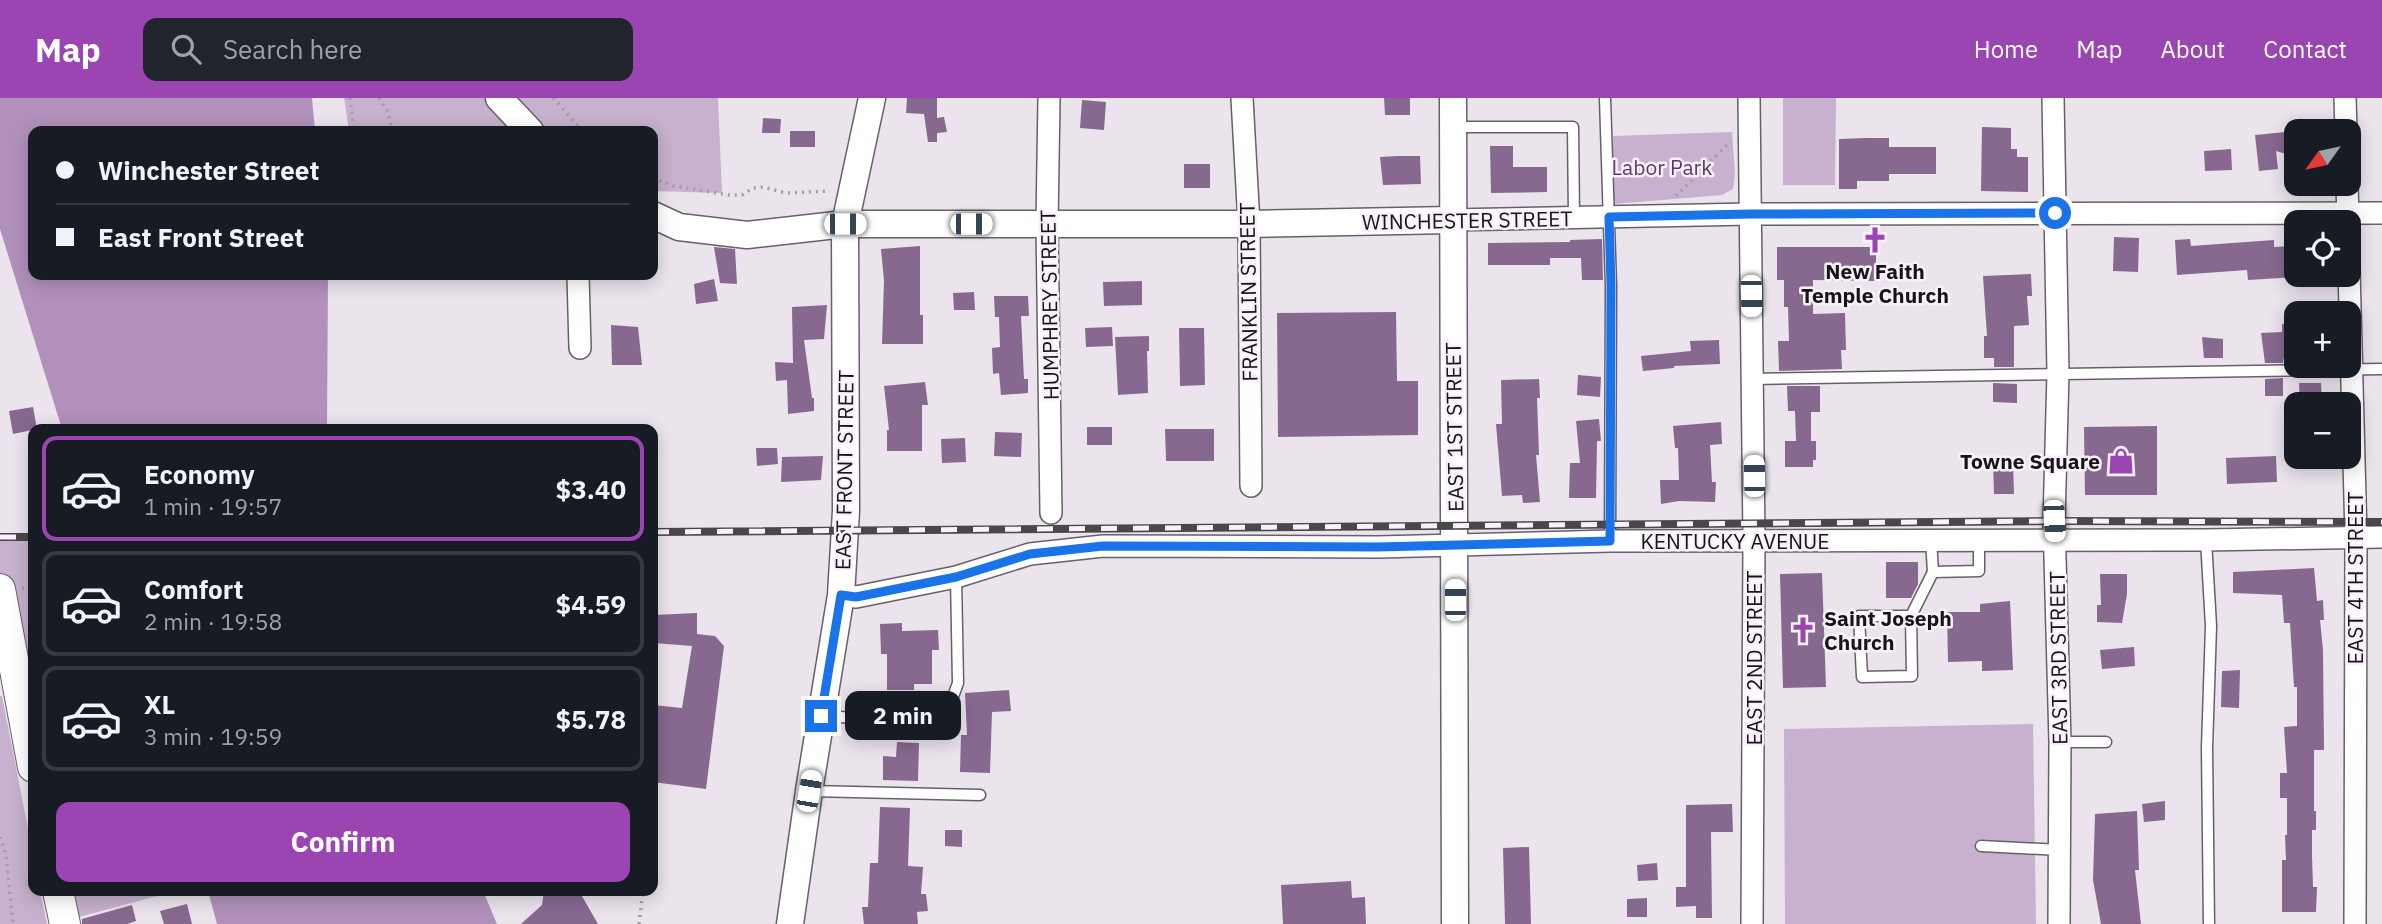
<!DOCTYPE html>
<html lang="en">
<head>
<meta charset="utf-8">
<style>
	:root { --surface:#171b24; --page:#20242c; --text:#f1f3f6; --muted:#9ea1a6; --line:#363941; --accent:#9a45b2 }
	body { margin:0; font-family:"IBM Plex Sans",sans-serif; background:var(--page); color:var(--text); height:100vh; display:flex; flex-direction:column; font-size:26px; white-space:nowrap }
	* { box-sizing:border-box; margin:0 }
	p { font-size:23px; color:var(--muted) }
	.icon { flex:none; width:38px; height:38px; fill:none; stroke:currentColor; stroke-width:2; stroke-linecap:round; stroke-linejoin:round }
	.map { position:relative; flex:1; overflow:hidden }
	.drawer { position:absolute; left:28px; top:326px; width:630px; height:472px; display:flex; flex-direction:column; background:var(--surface); border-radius:14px; box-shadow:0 4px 18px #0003 }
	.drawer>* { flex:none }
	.guide { position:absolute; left:28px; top:28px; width:630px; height:154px; border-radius:14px; box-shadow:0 4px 18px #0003; display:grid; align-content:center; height:154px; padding:0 28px; background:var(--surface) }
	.needle { width:46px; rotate:237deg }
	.controls { position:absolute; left:2284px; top:21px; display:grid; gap:14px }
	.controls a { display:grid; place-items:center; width:77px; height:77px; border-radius:14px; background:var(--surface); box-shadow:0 4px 18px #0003; font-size:35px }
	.end { position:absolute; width:32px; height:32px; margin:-16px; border:9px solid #1a73e8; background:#fff; box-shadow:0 0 0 4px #fff }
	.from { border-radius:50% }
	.bubble { position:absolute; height:49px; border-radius:14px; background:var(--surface); box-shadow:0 4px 18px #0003; font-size:23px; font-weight:700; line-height:49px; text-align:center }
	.car { position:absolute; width:21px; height:42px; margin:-21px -10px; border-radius:9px; box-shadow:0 0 5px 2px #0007; background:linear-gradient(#fff 24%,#345 0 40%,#fff 0 76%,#345 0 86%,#fff 0) }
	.guide b { display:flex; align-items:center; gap:24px; height:66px; font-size:26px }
	.guide b+b { border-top:2px solid var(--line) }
	.guide i { width:18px; height:18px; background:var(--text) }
	ul { padding:12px 0 0; list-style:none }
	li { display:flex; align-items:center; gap:21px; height:105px; margin:0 14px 10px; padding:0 14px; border:4px solid var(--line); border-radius:14px }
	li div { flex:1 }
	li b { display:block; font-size:26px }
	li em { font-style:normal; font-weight:700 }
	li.on { border-color:var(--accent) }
	li>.icon { width:63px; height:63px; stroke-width:1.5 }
	.primary-button { display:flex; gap:14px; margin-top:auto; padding:14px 28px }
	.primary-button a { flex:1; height:80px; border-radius:14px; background:var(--accent); color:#fff; font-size:28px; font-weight:700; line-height:80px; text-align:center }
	header { display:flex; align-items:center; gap:42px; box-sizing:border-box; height:98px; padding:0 35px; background:var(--accent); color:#fff }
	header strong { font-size:33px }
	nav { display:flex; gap:38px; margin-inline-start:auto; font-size:24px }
	.search { width:490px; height:63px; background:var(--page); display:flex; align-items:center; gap:18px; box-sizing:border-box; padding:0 24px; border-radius:14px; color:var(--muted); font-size:26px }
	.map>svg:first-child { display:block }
	.green { fill:#c7b1ce }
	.water { fill:#b191bb }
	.building { fill:#876990 }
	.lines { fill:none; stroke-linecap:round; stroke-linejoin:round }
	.service-casing { stroke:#676069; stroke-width:13 }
	.minor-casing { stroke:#676069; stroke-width:24 }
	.tertiary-casing { stroke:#676069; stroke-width:29 }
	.secondary-casing { stroke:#676069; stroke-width:32 }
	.path { stroke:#a29da4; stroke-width:3.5; stroke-dasharray:2 5; stroke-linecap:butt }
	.service { stroke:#fff; stroke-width:10 }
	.minor { stroke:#fff; stroke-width:21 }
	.tertiary { stroke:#fff; stroke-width:26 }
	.secondary { stroke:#fff; stroke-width:30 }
	.rail-casing { stroke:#4a474b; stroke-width:8 }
	.rail { stroke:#f8f1fa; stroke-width:5; stroke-dasharray:16; stroke-linecap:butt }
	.route { stroke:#1a73e8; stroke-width:9 }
	.labels { text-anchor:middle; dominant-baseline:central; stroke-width:5; stroke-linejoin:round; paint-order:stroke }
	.park-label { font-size:21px; fill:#61386d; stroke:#f8f1fa }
	.street-label { font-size:21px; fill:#161417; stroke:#f8f1fa }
	.poi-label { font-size:21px; font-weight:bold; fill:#161417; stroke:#f8f1fa }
</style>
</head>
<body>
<header>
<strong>Map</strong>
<div class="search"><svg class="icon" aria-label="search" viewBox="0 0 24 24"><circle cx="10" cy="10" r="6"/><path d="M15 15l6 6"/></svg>Search here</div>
<nav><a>Home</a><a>Map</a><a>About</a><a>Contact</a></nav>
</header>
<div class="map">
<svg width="2382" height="826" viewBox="0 0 2382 826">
	<rect width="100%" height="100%" fill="#ebe4ed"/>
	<!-- green -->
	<g class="green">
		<path d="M344,0h374l4,95 -69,-2v-60h-304z"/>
		<path d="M1783,0h53l-1,87h-52z"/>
		<path d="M1732,34l3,42 -2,15 -11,6 -109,9v-68z"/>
		<path d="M0,443h33v219l-33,-175z"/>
		<path d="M0,598h2l31,158v37h7l7,33h-47z"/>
		<path d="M2033,626l3,200h-251l-1,-195z"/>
		<path d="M58,793h118l-112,30z"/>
	</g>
	<!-- water -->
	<g class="water">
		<path d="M0,0h312l3,33h-282v144h295l-1,154h-265l-62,-200z"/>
		<path d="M208,793h275l14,33h-280z"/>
	</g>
	<!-- building -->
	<g class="building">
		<path d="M907,0h30v20l7,-1 3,15 -10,1v9h-9l-4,-28 -18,-1z"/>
		<path d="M1384,0h26v17h-25z"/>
		<path d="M1082,2l24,2 -2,28 -24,-2z"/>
		<path d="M763,20l18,1 -1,14h-18z"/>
		<path d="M1982,29l29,1v21h6v8h11v35l-47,-1z"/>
		<rect x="790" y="33" width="25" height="16"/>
		<path d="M2296,33v26l-20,-6 2,18 -19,2 -4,-36z"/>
		<path d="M1866,40h23v9h47v27h-47v7h-32v8h-18v-50z"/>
		<path d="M1490,48h23v21h34v25l-56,1z"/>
		<path d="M2231,51l1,21 -27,1 -1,-20z"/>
		<path d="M1397,58h23l1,28 -38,1 -3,-28z"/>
		<rect x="1184" y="66" width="26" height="24"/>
		<path d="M2114,139l25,1 -1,34 -25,-1z"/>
		<path d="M1602,141l1,41h-21l-1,-22h-31v7h-62v-22l82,-1v-2z"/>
		<path d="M2190,141l1,7 83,-6v7l22,-1v31l-48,3 -1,-10 -70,5 -2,-35z"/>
		<path d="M920,148v69h3v29h-41l2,-63 -3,-32z"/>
		<path d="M714,149l21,2 2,35 -17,-1z"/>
		<path d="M1777,149h99v34l-63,-1v34l32,-1 1,37h-5l1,19 -63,2 -1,-30h11l-1,-34h-4v-27h-7z"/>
		<path d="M2031,176l1,22h-5l2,29 -15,1v41h-20v-9h-10v-22h3l-4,-60z"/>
		<path d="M714,181l4,22 -22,3 -2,-20z"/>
		<path d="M1142,183v24l-38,1 -1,-24z"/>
		<path d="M974,194l1,18h-21l-1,-17z"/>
		<path d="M994,198h34l1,20h-8l3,63h4v14l-27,2 -2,-22 -6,1 -1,-26 8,-1 -1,-30h-4z"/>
		<path d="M827,207l-3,34 -20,1 8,58h2v13l-26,3 -1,-34 -11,1 -1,-19 18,1 -1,-56z"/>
		<path d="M1396,214l1,69h21v54l-140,2 -1,-124z"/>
		<path d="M2296,225v39l-12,1 -1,-6v6h-18l-4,-30 21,-1v-8z"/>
		<path d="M611,227l27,2 4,38h-30z"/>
		<path d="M1112,229l1,19 -27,1 -1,-19z"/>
		<path d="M1179,230h25l1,57 -25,1z"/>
		<path d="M1149,238v15h-2l1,42 -30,2 -3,-58z"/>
		<path d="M2202,239l21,2v19h-19z"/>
		<path d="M1719,242l1,24 -46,2v2l-31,3 -2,-15 50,-5 -1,-10z"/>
		<path d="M1578,277l23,2 -1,20 -23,-2z"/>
		<path d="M2283,280v18h-18v-17z"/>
		<path d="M1539,281l1,19h-3l2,57h-3l4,47 -17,1 -1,-8 -20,1 -6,-72h6l-1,-44z"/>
		<path d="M925,284l3,23h-6v46h-35v-21h2l-5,-44z"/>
		<path d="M1993,285l24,1v19l-24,-1z"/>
		<path d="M2299,285h22l1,21h-22z"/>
		<path d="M1787,288h33v26h-9v29h5v19h-3v7h-28v-26h11l-1,-30h-7z"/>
		<path d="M33,309l4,22 -24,5 -4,-23z"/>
		<path d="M1599,321l2,22h-4l-1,57h-27l1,-35h10l-4,-42z"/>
		<path d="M1721,324l1,22 -12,1 2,37h4l-1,20 -36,-1 -18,3 -1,-24h19l-1,-32h-3l-2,-22z"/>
		<path d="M2157,328v69h-72l-1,-68z"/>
		<rect x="1087" y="329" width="25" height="18"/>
		<path d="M1165,331h49v32h-48z"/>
		<path d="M995,334l27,1 -1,24 -27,-1z"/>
		<path d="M965,340l1,24 -24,1 -1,-24z"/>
		<path d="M756,350h21l1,16 -21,2z"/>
		<path d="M823,358l-2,24 -40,2 1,-25z"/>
		<path d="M2276,358l1,26 -50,2 -1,-26z"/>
		<path d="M1993,363h20l1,33h-20z"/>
		<path d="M1886,464h32v22l-7,14h-25z"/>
		<path d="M2314,470l3,33 6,-1 1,20h-4l3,30 1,100h-10v61h2v19h-4v25l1,32h4l-1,25h-34v-52h4l-1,-25h2v-37h-7v-25h7l-3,-46 13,-1v-39h-3l-4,-64h-6l-2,-28 -49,-2v-21z"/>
		<path d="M1822,475l4,114 -43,1 -3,-114z"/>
		<path d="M2100,476h27v20l-5,29 -25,-1v-17h4z"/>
		<path d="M2010,503l3,69 -31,1v-10l-34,1 -1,-50h33v-8z"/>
		<path d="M697,515v21l18,2 9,10 -18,143 -53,-7v-77l29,3 10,-62 -39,-3v-28z"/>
		<path d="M902,525v8l36,-1 1,20h-7v34h-18v6h-27v-36h-6l-1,-30z"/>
		<path d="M2134,549l1,19 -33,3 -2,-19z"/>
		<path d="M2240,572l-1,38 -18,-1 1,-36z"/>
		<path d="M1009,592l2,21 -19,1 -2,61 -30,-1 1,-37h6l-2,-42z"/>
		<path d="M897,644l22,1 -1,38 -35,-1v-24l13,1z"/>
		<path d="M2165,703v19l-21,2 -2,-18z"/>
		<path d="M1732,706l1,28h-22l1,86h-16v-12l-20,1v-20h10v-82z"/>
		<path d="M880,709l30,1 -2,58 15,1 -2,27h5l2,17 -11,1 1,12h-54l-2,-17h6l2,-44h8z"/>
		<path d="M2137,713l2,59h-4l6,54h-40l-8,-44 2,-66z"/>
		<path d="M945,732h17v17l-17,-1z"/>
		<path d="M1529,749l2,77h-26l-2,-76z"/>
		<path d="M1657,765l1,17 -20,1 -1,-16z"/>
		<path d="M1351,783l1,17 13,-1 1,27h-83l-2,-39z"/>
		<path d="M544,793h35l19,33h-77l21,-19z"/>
		<path d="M1647,800v19h-20v-18z"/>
		<path d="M187,806l5,20h-28l-4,-13z"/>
		<path d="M132,807l4,16 -9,3h-45v-5z"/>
	</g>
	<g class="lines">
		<!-- service casing -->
		<g class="service-casing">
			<g id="service">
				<path d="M1605,0l6,188 -1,255"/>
				<path d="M1453,29h120l1,91"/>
				<path d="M1752,281l630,-10"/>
				<path d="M1931,442l2,32 46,-1v-31"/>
				<path d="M2206,442l5,86 -4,122 2,176"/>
				<path d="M1911,518l1,60 -50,1 -3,-61h52l22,-44"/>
				<path d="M821,618l109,6 17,-9 11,-30 -2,-106"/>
				<path d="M2060,644h46"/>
				<path d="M811,693l169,4"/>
				<path d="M1981,748l79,4"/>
			</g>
		</g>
		<!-- minor casing -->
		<g class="minor-casing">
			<g id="minor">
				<path d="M1049,0l-2,126 4,289"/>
				<path d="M1242,0l7,126 2,262"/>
				<path d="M1749,0l5,442 -2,384"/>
				<path d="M2053,0l5,275 -4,148 6,221 -1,182"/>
				<path d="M2345,0l1,33"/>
				<path d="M2347,86l1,38"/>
				<path d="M1451,122l299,-6 632,-1"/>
				<path d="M2348,133l8,306 -1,387"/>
				<path d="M578,177l2,73"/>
				<path d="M841,497l15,2 100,-20 74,-23 73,-8 275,1 232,-6 596,-1 176,-3"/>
			</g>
		</g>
		<!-- tertiary casing -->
		<g class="tertiary-casing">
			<g id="tertiary">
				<path d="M499,0l31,33"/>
				<path d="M1453,0l2,826"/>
				<path d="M653,117l26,12 68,8 98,-11h404l202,-4"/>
				<path d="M790,826l19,-133 32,-196 5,-84 -1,-287 27,-126"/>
			</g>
		</g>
		<!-- secondary casing -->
		<g class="secondary-casing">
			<g id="secondary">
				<path d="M0,491l33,178"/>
				<path d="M58,793l7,33"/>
			</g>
		</g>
		<!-- path -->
		<g class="path">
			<path d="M350,0l4,33"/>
			<path d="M379,0l9,14 4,19"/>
			<path d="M553,0l30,33"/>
			<path d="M653,80l21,8 54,9h14l11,-7 10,-1 23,6 44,-2"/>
			<path d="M1676,98l54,-54"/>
			<path d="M22,490h11"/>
			<path d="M0,739l6,18 7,69"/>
			<path d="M639,826l4,-33"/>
		</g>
		<!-- service -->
		<use href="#service" class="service"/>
		<!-- minor -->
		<use href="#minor" class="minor"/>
		<!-- tertiary -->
		<use href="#tertiary" class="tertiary"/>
		<!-- secondary -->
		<use href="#secondary" class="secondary"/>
		<!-- rail casing -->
		<g class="rail-casing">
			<g id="rail">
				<path d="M653,434l1401,-11 328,1"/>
				<path d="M0,439h33"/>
			</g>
		</g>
		<!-- rail -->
		<use href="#rail" class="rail"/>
	</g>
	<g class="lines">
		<!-- route -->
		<path class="route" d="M821,618l20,-121 15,2 100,-20 74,-23 73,-8 275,1 232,-6 1,-255 -2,-69 141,-3 305,-1"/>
	</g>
	<!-- icons -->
	<defs>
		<g id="church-bare" transform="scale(2.1)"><path d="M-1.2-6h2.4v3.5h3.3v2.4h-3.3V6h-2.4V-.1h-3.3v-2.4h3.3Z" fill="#9a45b2" stroke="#f8f1fa" stroke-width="2.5" paint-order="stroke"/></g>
		<g id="shop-bare" transform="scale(2.1)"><path d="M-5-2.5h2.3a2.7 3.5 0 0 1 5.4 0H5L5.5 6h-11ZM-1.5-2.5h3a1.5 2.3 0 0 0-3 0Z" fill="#9a45b2" stroke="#f8f1fa" stroke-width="2.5" paint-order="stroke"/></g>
	</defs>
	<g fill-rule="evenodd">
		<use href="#church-bare" x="1875" y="142"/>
		<use href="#shop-bare" x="2121" y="363"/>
		<use href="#church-bare" x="1803" y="532"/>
	</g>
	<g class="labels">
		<!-- park labels -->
		<g class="park-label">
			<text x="1662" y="69">Labor Park</text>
		</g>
		<!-- street labels -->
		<g class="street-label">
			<text transform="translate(1467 122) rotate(-1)">WINCHESTER STREET</text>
			<text transform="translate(1248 194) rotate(-91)">FRANKLIN STREET</text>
			<text transform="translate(1049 207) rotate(-91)">HUMPHREY STREET</text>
			<text transform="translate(1454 329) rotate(-91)">EAST 1ST STREET</text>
			<text transform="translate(844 372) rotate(-89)">EAST FRONT STREET</text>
			<text x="1735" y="443">KENTUCKY AVENUE</text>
			<text transform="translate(2355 480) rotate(-90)">EAST 4TH STREET</text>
			<text transform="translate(1754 560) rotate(-90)">EAST 2ND STREET</text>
			<text transform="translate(2058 560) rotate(-91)">EAST 3RD STREET</text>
		</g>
		<!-- poi labels -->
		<g class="poi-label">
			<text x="1875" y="173">New Faith<tspan x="1875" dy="24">Temple Church</tspan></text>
			<text x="2100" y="363" text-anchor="end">Towne Square</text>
			<text x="1824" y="520" text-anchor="start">Saint Joseph<tspan x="1824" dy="24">Church</tspan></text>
		</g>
	</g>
</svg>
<div class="controls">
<a><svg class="needle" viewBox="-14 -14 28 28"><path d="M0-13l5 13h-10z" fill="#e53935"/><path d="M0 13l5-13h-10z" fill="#9ea1a6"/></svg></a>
<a><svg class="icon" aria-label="locate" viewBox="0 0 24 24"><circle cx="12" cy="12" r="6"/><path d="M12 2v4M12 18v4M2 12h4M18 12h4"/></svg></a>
<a>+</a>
<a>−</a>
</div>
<i class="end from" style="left:2055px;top:115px"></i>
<i class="end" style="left:821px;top:618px"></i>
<div class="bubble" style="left:845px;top:593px;width:116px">2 min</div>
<i class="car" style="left:845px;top:126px;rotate:90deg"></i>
<i class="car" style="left:971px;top:126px;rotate:90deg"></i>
<i class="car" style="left:1751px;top:198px;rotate:179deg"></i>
<i class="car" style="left:1754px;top:378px;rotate:359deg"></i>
<i class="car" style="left:2054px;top:423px;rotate:177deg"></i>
<i class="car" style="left:1455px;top:502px;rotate:0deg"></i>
<i class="car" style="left:809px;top:693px;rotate:10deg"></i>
<div class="guide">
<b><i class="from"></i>Winchester Street</b>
<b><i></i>East Front Street</b>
</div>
<section class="drawer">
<ul>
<li class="on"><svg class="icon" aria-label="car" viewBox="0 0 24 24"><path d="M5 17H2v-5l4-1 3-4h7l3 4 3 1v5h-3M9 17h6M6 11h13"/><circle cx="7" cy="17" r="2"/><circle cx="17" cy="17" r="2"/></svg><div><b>Economy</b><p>1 min · 19:57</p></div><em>$3.40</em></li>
<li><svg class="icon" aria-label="car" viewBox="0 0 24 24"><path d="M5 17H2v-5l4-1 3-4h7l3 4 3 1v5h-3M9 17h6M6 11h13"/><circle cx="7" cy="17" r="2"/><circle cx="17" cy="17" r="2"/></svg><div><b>Comfort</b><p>2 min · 19:58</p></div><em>$4.59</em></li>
<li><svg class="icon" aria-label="car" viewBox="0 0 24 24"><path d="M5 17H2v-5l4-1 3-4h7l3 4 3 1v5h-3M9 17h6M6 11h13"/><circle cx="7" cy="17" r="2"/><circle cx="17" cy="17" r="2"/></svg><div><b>XL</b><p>3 min · 19:59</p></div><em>$5.78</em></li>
</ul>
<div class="primary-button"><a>Confirm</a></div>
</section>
</div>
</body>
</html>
